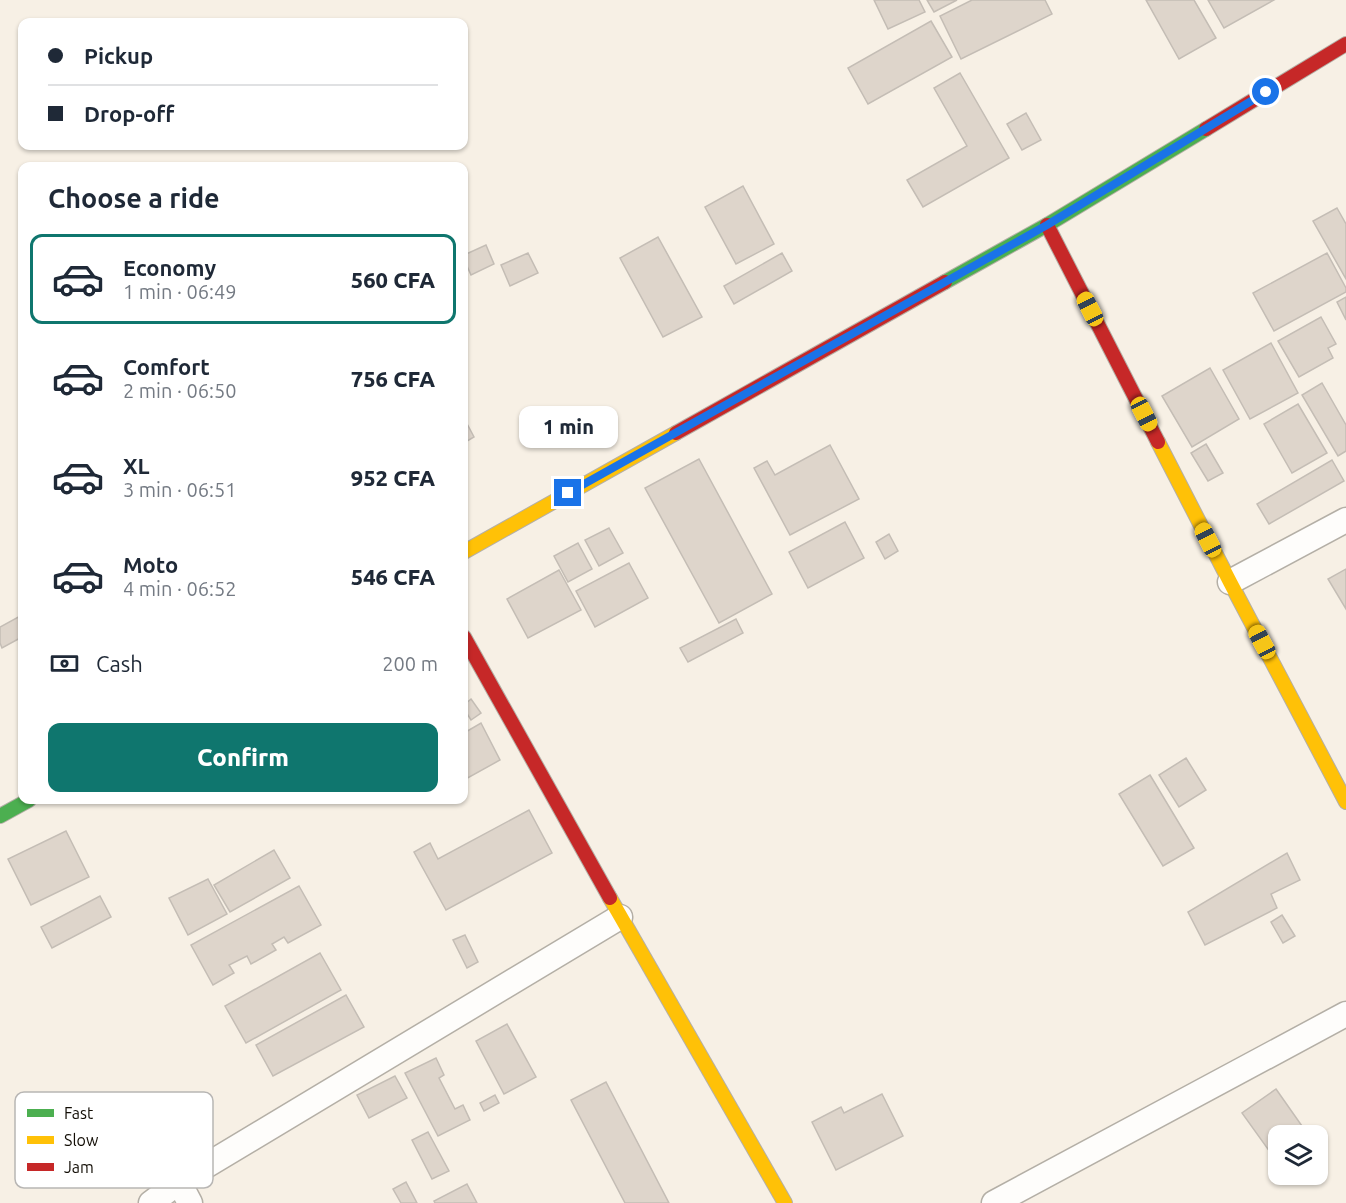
<!DOCTYPE html>
<html lang="en">
<head>
<meta charset="utf-8">
<style>
	:root { --surface:#fff; --page:#f2f2f3; --text:#1f2937; --muted:#747a83; --line:#e0e1e3; --accent:#0f766e }
	body { margin:0; font-family:Ubuntu,sans-serif; background:var(--page); color:var(--text); height:100vh; display:flex; flex-direction:column; font-size:22px; white-space:nowrap }
	* { box-sizing:border-box; margin:0 }
	p { font-size:20px; color:var(--muted) }
	.icon { flex:none; width:33px; height:33px; fill:none; stroke:currentColor; stroke-width:2; stroke-linecap:round; stroke-linejoin:round }
	.map { position:relative; flex:1; overflow:hidden }
	.panel { position:absolute; left:18px; top:162px; width:450px; height:642px; display:flex; flex-direction:column; background:var(--surface); border-radius:12px; box-shadow:0 2px 4px #0004 }
	.panel>* { flex:none }
	.banner { position:absolute; left:18px; top:18px; width:450px; height:132px; border-radius:12px; box-shadow:0 2px 4px #0004; display:grid; align-content:center; height:132px; padding:0 30px; background:var(--surface) }
	.fabs { position:absolute; left:1268px; top:1125px; display:grid; gap:12px }
	.fabs a { display:grid; place-items:center; width:60px; height:60px; border-radius:12px; background:var(--surface); box-shadow:0 2px 4px #0004; font-size:30px }
	.end { position:absolute; width:27px; height:27px; margin:-14px; border:8px solid #1a73e8; background:#fff; box-shadow:0 0 0 3px #fff }
	.from { border-radius:50% }
	.bubble { position:absolute; height:42px; border-radius:12px; background:var(--surface); box-shadow:0 2px 4px #0004; font-size:20px; font-weight:800; line-height:42px; text-align:center }
	.car { position:absolute; width:18px; height:36px; margin:-18px -9px; border-radius:8px; box-shadow:0 0 4px 2px #0007; background:linear-gradient(#f5c518 24%,#345 0 40%,#f5c518 0 76%,#345 0 86%,#f5c518 0) }
	.banner b { display:flex; align-items:center; gap:21px; height:57px; font-size:22px }
	.banner b+b { border-top:2px solid var(--line) }
	.banner i { width:15px; height:15px; background:var(--text) }
	ul { padding:0; list-style:none }
	li { display:flex; align-items:center; gap:18px; height:90px; margin:0 12px 9px; padding:0 18px; border:3px solid transparent; border-radius:12px }
	li div { flex:1 }
	li b { display:block; font-size:22px }
	li em { font-style:normal; font-weight:800 }
	li.selected { border-color:var(--accent) }
	li>.icon { width:54px; height:54px; stroke-width:1.5 }
	h2 { padding:0 30px; font-size:27px; line-height:72px }
	.pay { display:flex; align-items:center; gap:15px; height:66px; padding:0 30px; font-size:22px }
	.pay p { margin-inline-start:auto }
	.action { display:flex; gap:12px; margin-top:auto; padding:12px 30px }
	.action a { flex:1; height:69px; border-radius:12px; background:var(--accent); color:#fff; font-size:24px; font-weight:800; line-height:69px; text-align:center }
	.map>svg:first-child { display:block }
	.building { fill:#ded5cb; stroke:#c4bdb5; stroke-width:1.5 }
	.lines { fill:none; stroke-linecap:round; stroke-linejoin:round }
	.street-casing { stroke:#b4afa6; stroke-width:27 }
	.fast-casing { stroke:#b4afa6; stroke-width:16 }
	.slow-casing { stroke:#b4afa6; stroke-width:16 }
	.jam-casing { stroke:#b4afa6; stroke-width:16 }
	.street { stroke:#fefdfb; stroke-width:24 }
	.fast { stroke:#4caf50; stroke-width:14 }
	.slow { stroke:#ffc107; stroke-width:14 }
	.jam { stroke:#c62828; stroke-width:14 }
	.route { stroke:#1a73e8; stroke-width:8 }
	.key { fill:#fff; stroke:#b8b6b4; stroke-width:1.5 }
	.key-label { font-size:16px; fill:#120d05 }
</style>
</head>
<body>
<div class="map">
<svg width="1346" height="1203" viewBox="0 0 1346 1203">
	<rect width="100%" height="100%" fill="#f7f0e5"/>
	<!-- building -->
	<g class="building">
		<path d="M874,0h45l6,12 -37,17z"/>
		<path d="M927,0h30l-23,12z"/>
		<path d="M972,0h73l7,14 -91,45 -21,-43z"/>
		<path d="M1146,0h48l22,38 -37,21z"/>
		<path d="M1208,0h66l-50,28z"/>
		<path d="M931,21l21,36 -84,47 -20,-36z"/>
		<path d="M960,73l49,85 -86,49 -16,-27 60,-34 -33,-58z"/>
		<path d="M1026,113l15,27 -19,10 -15,-26z"/>
		<path d="M743,186l31,58 -38,20 -31,-57z"/>
		<path d="M1337,208l9,16v55l-33,-58z"/>
		<path d="M658,237l44,80 -39,20 -43,-79z"/>
		<path d="M486,245l8,19 -23,11 -7,-16v-4z"/>
		<path d="M528,253l10,20 -28,13 -9,-21z"/>
		<path d="M782,253l10,18 -58,33 -10,-18z"/>
		<path d="M1327,253l19,35v4l-72,39 -21,-38z"/>
		<path d="M1346,297v23l-9,-18z"/>
		<path d="M1321,317l15,27 -8,4 5,10 -34,19 -21,-36z"/>
		<path d="M1271,343l27,50 -48,26 -27,-49z"/>
		<path d="M1210,368l29,51 -47,28 -30,-51z"/>
		<path d="M1322,383l24,42v26l-8,5 -36,-61z"/>
		<path d="M1298,404l29,49 -35,20 -28,-49z"/>
		<path d="M464,418l10,19 -10,6z"/>
		<path d="M1206,444l17,29 -15,8 -17,-28z"/>
		<path d="M830,445l29,54 -69,36 -36,-67 13,-7 8,14z"/>
		<path d="M699,459l73,135 -53,29 -74,-135z"/>
		<path d="M1332,460l12,21 -75,43 -12,-20z"/>
		<path d="M845,522l19,36 -56,30 -19,-36z"/>
		<path d="M609,528l14,25 -24,13 -14,-26z"/>
		<path d="M889,534l9,17 -13,8 -9,-17z"/>
		<path d="M578,543l14,26 -24,13 -14,-26z"/>
		<path d="M629,563l19,35 -53,29 -19,-36z"/>
		<path d="M1346,569v40l-18,-30z"/>
		<path d="M559,570l22,40 -53,28 -21,-39z"/>
		<path d="M22,615v22l-20,11 -2,-5v-16z"/>
		<path d="M736,619l7,14 -55,29 -8,-14z"/>
		<path d="M471,699l10,14 -10,7 -7,-11v-4z"/>
		<path d="M481,723l19,37 -36,20v-47z"/>
		<path d="M1186,758l20,32 -27,17 -20,-32z"/>
		<path d="M1150,775l44,73 -31,18 -44,-72z"/>
		<path d="M529,810l23,43 -106,57 -32,-58 16,-9 8,16z"/>
		<path d="M66,831l23,46 -58,28 -23,-46z"/>
		<path d="M274,850l16,28 -60,34 -16,-27z"/>
		<path d="M1287,853l13,27 -29,14 6,14 -72,37 -17,-33z"/>
		<path d="M208,879l19,35 -39,21 -19,-37z"/>
		<path d="M299,886l22,39 -33,18 -4,-6 -12,7 4,6 -25,14 -4,-8 -18,9 5,8 -21,12 -22,-40z"/>
		<path d="M100,896l11,21 -59,31 -11,-21z"/>
		<path d="M1282,915l13,21 -12,7 -12,-21z"/>
		<path d="M465,935l13,27 -11,6 -14,-28z"/>
		<path d="M320,953l21,37 -95,53 -21,-37z"/>
		<path d="M346,995l18,32 -91,49 -17,-31z"/>
		<path d="M507,1024l29,53 -32,17 -28,-53z"/>
		<path d="M436,1058l8,17 -5,3 16,31 8,-4 7,15 -32,16 -33,-63z"/>
		<path d="M395,1076l12,22 -38,20 -12,-23z"/>
		<path d="M606,1082l63,121h-44l-54,-103z"/>
		<path d="M1276,1089l33,47h-31v27l-36,-50z"/>
		<path d="M882,1094l21,42 -67,34 -24,-48 29,-15 3,6z"/>
		<path d="M495,1095l4,8 -15,8 -4,-8z"/>
		<path d="M428,1132l21,39 -17,8 -20,-39z"/>
		<path d="M406,1182l11,21h-16l-8,-14z"/>
		<path d="M467,1184l10,19h-42l-1,-2z"/>
	</g>
	<g class="lines">
		<!-- street casing -->
		<g class="street-casing">
			<g id="street">
				<path d="M1230,582l116,-62"/>
				<path d="M179,1182l11,21"/>
				<path d="M151,1203l28,-21 441,-265"/>
				<path d="M994,1203l352,-189"/>
			</g>
		</g>
		<!-- fast casing -->
		<g class="fast-casing">
			<g id="fast">
				<path d="M945,282l102,-57 159,-96"/>
				<path d="M0,816l29,-16"/>
			</g>
		</g>
		<!-- slow casing -->
		<g class="slow-casing">
			<g id="slow">
				<path d="M1158,442l72,140 116,220"/>
				<path d="M464,552l212,-119"/>
				<path d="M610,898l175,305"/>
			</g>
		</g>
		<!-- jam casing -->
		<g class="jam-casing">
			<g id="jam">
				<path d="M1206,129l140,-85"/>
				<path d="M1047,225l111,217"/>
				<path d="M676,433l269,-151"/>
				<path d="M464,637l146,261"/>
			</g>
		</g>
		<!-- street -->
		<use href="#street" class="street"/>
		<!-- fast -->
		<use href="#fast" class="fast"/>
		<!-- slow -->
		<use href="#slow" class="slow"/>
		<!-- jam -->
		<use href="#jam" class="jam"/>
	</g>
	<g class="lines">
		<!-- route -->
		<path class="route" d="M568,493l479,-268 219,-133"/>
	</g>
	<!-- legend -->
	<rect x="15" y="1092" width="198" height="96" rx="9" class="key"/>
	<rect x="27" y="1109" width="27" height="8" fill="#4caf50"/>
	<rect x="27" y="1136" width="27" height="8" fill="#ffc107"/>
	<rect x="27" y="1163" width="27" height="8" fill="#c62828"/>
	<g class="key-label">
		<text x="64" y="1119">Fast</text>
		<text x="64" y="1146">Slow</text>
		<text x="64" y="1173">Jam</text>
	</g>
</svg>
<div class="fabs">
<a><svg class="icon" aria-label="layers" viewBox="0 0 24 24"><path d="M12 4l9 5-9 5-9-5zM3 14l9 5 9-5"/></svg></a>
</div>
<i class="end from" style="left:1266px;top:92px"></i>
<i class="end" style="left:568px;top:493px"></i>
<div class="bubble" style="left:519px;top:406px;width:99px">1 min</div>
<i class="car" style="left:1090px;top:309px;rotate:333deg"></i>
<i class="car" style="left:1144px;top:414px;rotate:153deg"></i>
<i class="car" style="left:1208px;top:540px;rotate:333deg"></i>
<i class="car" style="left:1262px;top:642px;rotate:332deg"></i>
<div class="banner">
<b><i class="from"></i>Pickup</b>
<b><i></i>Drop-off</b>
</div>
<section class="panel">
<h2>Choose a ride</h2>
<ul>
<li class="selected"><svg class="icon" aria-label="car" viewBox="0 0 24 24"><path d="M5 17H2v-5l4-1 3-4h7l3 4 3 1v5h-3M9 17h6M6 11h13"/><circle cx="7" cy="17" r="2"/><circle cx="17" cy="17" r="2"/></svg><div><b>Economy</b><p>1 min · 06:49</p></div><em>560 CFA</em></li>
<li><svg class="icon" aria-label="car" viewBox="0 0 24 24"><path d="M5 17H2v-5l4-1 3-4h7l3 4 3 1v5h-3M9 17h6M6 11h13"/><circle cx="7" cy="17" r="2"/><circle cx="17" cy="17" r="2"/></svg><div><b>Comfort</b><p>2 min · 06:50</p></div><em>756 CFA</em></li>
<li><svg class="icon" aria-label="car" viewBox="0 0 24 24"><path d="M5 17H2v-5l4-1 3-4h7l3 4 3 1v5h-3M9 17h6M6 11h13"/><circle cx="7" cy="17" r="2"/><circle cx="17" cy="17" r="2"/></svg><div><b>XL</b><p>3 min · 06:51</p></div><em>952 CFA</em></li>
<li><svg class="icon" aria-label="car" viewBox="0 0 24 24"><path d="M5 17H2v-5l4-1 3-4h7l3 4 3 1v5h-3M9 17h6M6 11h13"/><circle cx="7" cy="17" r="2"/><circle cx="17" cy="17" r="2"/></svg><div><b>Moto</b><p>4 min · 06:52</p></div><em>546 CFA</em></li>
</ul>
<div class="pay"><svg class="icon" aria-label="cash" viewBox="0 0 24 24"><path d="M3 7h18v10H3z"/><circle cx="12" cy="12" r="2"/></svg>Cash<p>200 m</p></div>
<div class="action"><a>Confirm</a></div>
</section>
</div>
</body>
</html>
